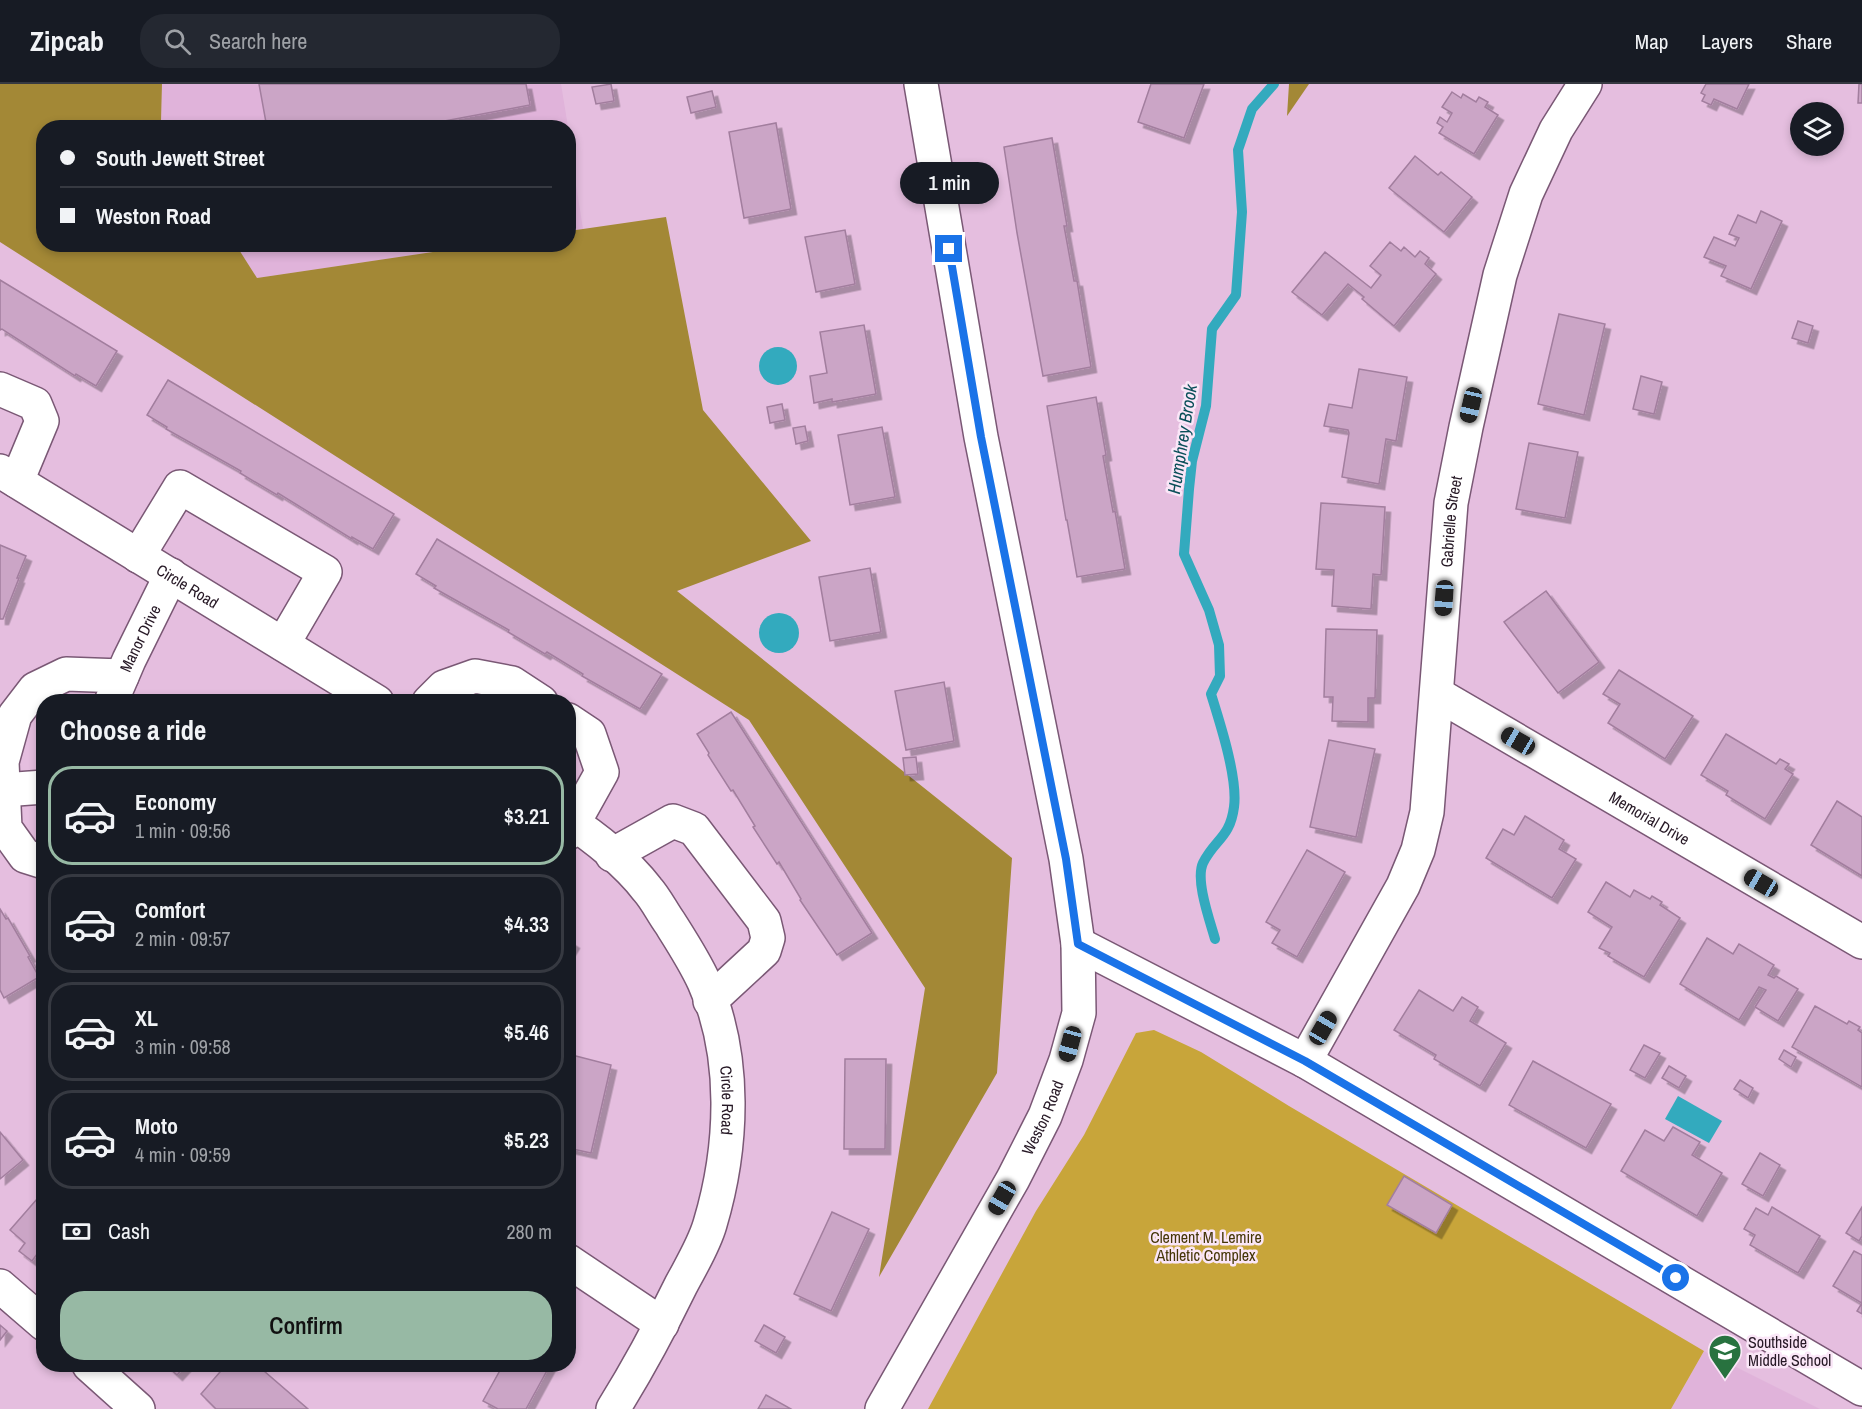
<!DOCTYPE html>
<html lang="en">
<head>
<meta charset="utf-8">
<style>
	:root { --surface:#171b24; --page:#242831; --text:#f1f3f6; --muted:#9ea1a6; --line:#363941; --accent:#97b9a4 }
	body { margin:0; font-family:"Archivo Narrow",sans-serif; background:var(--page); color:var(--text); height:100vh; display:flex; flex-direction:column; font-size:22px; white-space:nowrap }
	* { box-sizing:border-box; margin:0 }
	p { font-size:20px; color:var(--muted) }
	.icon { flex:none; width:33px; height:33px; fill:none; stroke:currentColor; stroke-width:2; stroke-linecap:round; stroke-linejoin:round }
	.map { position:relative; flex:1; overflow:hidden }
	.panel { position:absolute; left:36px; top:610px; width:540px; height:678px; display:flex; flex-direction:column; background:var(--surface); border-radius:24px; box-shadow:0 3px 9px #0003 }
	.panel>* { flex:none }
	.guide { position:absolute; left:36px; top:36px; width:540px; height:132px; border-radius:24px; box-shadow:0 3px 9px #0003; display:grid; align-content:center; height:132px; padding:0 24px; background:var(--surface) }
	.buttons { position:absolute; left:1790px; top:18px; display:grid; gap:12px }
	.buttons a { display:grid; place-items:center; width:54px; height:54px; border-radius:50%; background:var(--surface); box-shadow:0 3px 9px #0003; font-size:30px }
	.end { position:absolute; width:27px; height:27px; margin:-14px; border:8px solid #1a73e8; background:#fff; box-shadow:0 0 0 3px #fff }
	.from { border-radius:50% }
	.bubble { position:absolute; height:42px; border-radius:21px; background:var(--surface); box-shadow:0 3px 9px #0003; font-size:20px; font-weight:600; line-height:42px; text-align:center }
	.car { position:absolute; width:18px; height:36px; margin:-18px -9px; border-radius:8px; box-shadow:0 0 4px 2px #0007; background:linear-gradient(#222 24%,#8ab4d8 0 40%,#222 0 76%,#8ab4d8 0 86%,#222 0) }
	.guide b { display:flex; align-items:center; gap:21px; height:57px; font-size:22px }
	.guide b+b { border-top:2px solid var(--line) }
	.guide i { width:15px; height:15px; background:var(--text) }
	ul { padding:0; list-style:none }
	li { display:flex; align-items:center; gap:18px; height:99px; margin:0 12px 9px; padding:0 12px; border:3px solid var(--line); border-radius:24px }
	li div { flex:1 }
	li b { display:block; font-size:22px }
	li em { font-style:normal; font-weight:600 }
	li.active { border-color:var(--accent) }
	li>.icon { width:54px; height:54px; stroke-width:1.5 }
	h2 { padding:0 24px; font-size:27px; line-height:72px }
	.pay { display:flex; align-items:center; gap:15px; height:66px; padding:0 24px; font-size:22px }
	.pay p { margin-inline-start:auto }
	.action { display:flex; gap:12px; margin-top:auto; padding:12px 24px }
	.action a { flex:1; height:69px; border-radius:24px; background:var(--accent); color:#111; font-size:24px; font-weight:600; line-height:69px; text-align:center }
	header { display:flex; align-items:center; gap:36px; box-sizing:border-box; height:84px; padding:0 30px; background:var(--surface); border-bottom:2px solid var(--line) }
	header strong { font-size:28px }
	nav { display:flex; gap:33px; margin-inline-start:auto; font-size:21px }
	.search { width:420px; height:54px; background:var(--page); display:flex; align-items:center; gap:15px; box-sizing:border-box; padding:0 21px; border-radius:24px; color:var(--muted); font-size:22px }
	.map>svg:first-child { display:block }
	.built { fill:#e0b3da }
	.green { fill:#c8a53a }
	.forest { fill:#a38836 }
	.water { fill:#33aabe }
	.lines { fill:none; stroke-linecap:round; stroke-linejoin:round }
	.stream { stroke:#33aabe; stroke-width:10 }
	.building { fill:#cba5c6; stroke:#a27e9e; stroke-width:1.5; filter:url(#shadow) }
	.minor-casing { stroke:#7a5875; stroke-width:36 }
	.minor { stroke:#fff; stroke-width:33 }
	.route { stroke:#1a73e8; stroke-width:8 }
	.labels { text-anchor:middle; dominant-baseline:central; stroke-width:5; stroke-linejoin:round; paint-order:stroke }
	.street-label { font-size:16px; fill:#261825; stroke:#fae6f7 }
	.park-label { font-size:16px; fill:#453607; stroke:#fae6f7 }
	.poi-label { font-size:16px; fill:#261825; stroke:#fae6f7; text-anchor:start }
	.water-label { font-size:18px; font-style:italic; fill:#0a4f59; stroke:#fae6f7 }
</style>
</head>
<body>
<header>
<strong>Zipcab</strong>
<div class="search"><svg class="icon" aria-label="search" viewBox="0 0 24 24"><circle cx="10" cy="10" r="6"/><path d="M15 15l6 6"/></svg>Search here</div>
<nav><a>Map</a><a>Layers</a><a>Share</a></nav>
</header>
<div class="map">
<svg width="1862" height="1325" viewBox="0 0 1862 1325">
	<defs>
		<filter id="shadow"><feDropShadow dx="5.5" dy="5.5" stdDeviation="0" flood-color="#0004"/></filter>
	</defs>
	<rect width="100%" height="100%" fill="#e5bedf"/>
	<!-- built -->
	<g class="built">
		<path d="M162,0h399l7,43 -403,1 -4,-7z"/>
		<path d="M568,50l15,95 -14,2h-1z"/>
		<path d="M236,161h244l-223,33z"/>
		<path d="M1704,1267l116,58h-149z"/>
	</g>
	<!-- green -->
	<path class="green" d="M1154,946l47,22 88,54 415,245 -33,58h-743l108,-198 48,-76 52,-102z"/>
	<!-- forest -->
	<g class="forest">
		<path d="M0,0h162l-1,37 4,6 -121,1v116l192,1 21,33 223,-33 88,-1 1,-13 97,-14 37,193 108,131 -134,50 335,267 -15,215 -118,204 46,-289 -176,-268 -749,-478z"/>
		<path d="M1289,0h20l-22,32z"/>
	</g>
	<!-- water -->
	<g class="water">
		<circle cx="778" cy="282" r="19"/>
		<circle cx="779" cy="549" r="20"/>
		<path d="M1678,1012l44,25 -13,22 -44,-24z"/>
	</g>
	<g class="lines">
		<!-- stream -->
		<path class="stream" d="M1215,855c-5,-18 -20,-59 -12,-76 12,-24 27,-25 31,-56 4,-29 -14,-84 -23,-113l9,-18 -1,-31 -10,-35 -25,-56 5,-65 3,-28 14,-55 6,-77 24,-34 6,-83 -4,-62 14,-41 22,-25"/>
	</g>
	<!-- building -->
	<g class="building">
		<path d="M259,0h267l4,21 -123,23h-140z"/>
		<path d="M611,0l3,17 -18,3 -4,-17z"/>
		<path d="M1151,0h53l-20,54 -46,-16z"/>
		<path d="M1706,0h43l-12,25 -23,-10 -3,6 -9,-4 3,-6 -4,-2z"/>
		<path d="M1859,0h3v19h-4z"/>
		<path d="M712,7l4,16 -25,6 -4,-16z"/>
		<path d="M1452,8l9,6 2,-4 13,8 3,-5 9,5 -3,5 13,8 -24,39 -35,-21 4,-6 -6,-4 3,-6 7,5 5,-9 -10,-6z"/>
		<path d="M776,39l15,86 -47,9 -15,-86z"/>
		<path d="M1052,54l15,88h-3l10,55h3l14,86 -48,9 -26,-143 -13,-86z"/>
		<path d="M1415,72l23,19 3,-3 31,25 -28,35 -55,-44z"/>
		<path d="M1761,127l21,10 -31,68 -30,-13 5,-10 -22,-9 10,-20 21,9 4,-8 -10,-4 9,-19 18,8z"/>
		<path d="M845,146l10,54 -39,8 -11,-55z"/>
		<path d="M1390,158l11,9 3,-4 11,10 5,-6 9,7 -4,6 11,10 -42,52 -32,-27 2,-2 -16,-13 -26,31 -30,-23 33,-40 46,36 10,-13 -11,-9z"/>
		<path d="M0,196l117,71 -21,35 -20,-12 -1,2 -73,-47 -2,1z"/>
		<path d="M1559,230l46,10 -21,91 -46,-11z"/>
		<path d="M1798,237l15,5 -5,17 -16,-5z"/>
		<path d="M864,241l12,69 -44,8v-3l-18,4 -4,-27 17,-3 -7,-41z"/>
		<path d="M1359,285l48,8 -11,64 -10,-2 -7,45 -37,-7 7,-44 -1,-3 -24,-4 5,-22 23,4z"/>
		<path d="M1641,292l21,6 -8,32 -21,-5z"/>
		<path d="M168,296l226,134 -21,35 -21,-12v2l-74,-46 -1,2 -37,-22 1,-2 -75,-42 1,-2 -20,-12z"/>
		<path d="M1096,313l10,58 -3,1 10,56 2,-1 10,58 -48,8 -10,-57h-1l-19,-114z"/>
		<path d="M782,320l3,16 -15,3 -3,-16z"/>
		<path d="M805,342l3,15 -12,3 -3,-16z"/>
		<path d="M882,343l13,70 -45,8 -12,-70z"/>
		<path d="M1529,359l49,9 -13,66 -49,-9z"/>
		<path d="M1321,419l64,4 -4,68 -8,-1 -2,35 -39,-3 2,-36 -18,-1z"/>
		<path d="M437,455l225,135 -22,35 -58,-33 1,-2 -36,-22 -2,2 -37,-22 1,-2 -75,-42 2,-2 -20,-12z"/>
		<path d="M0,461l26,11 -9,22h2l-16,41h-3z"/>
		<path d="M870,484l11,64 -51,9 -11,-64z"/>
		<path d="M1546,507l53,71 -41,31 -54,-71z"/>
		<path d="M1326,545l51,1 -2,68h-7v24l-36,-1 1,-24h-9z"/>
		<path d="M1619,586l74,46 -28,43 -57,-36 12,-19 -17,-10z"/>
		<path d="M944,598l10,59 -48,9 -11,-59z"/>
		<path d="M245,613l1,5h-29z"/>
		<path d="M731,628l141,221 -35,22 -37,-55 1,-1 -22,-37 -2,2 -24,-37 2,-1 -22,-36 -2,1 -23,-36 1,-2 -12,-19z"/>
		<path d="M1726,650l50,30 4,-5 9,5 -4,5 8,5 -28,45 -39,-24 2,-4 -27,-16z"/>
		<path d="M1329,656l46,9 -19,88 -46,-10z"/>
		<path d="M916,673l2,17 -13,1 -2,-17z"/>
		<path d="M1837,717l25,16v59l-51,-31z"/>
		<path d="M1525,732l39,24 -5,9 17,10 -24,39 -66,-40 17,-29 11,6z"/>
		<path d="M1307,766l38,22 -48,85 -25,-14 8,-13 -14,-8z"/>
		<path d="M1606,798l24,15 4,-7 16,9 2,-3 10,6 -2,3 20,13 -36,59 -36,-21 2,-3 -11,-5 13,-21 -24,-15z"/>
		<path d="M0,825l6,10 2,-1 22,38 -2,1 11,20 -35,21 -4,-8z"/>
		<path d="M1707,854l26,16 6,-10 35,21 -6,10 6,3 2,-2 22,13 -20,32 -23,-14 11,-17 -7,-3 -20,33 -59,-36z"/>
		<path d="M568,855l6,4 -6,10z"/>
		<path d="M1419,906l34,21 9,-14 16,10 -8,14 36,22 -26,43 -46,-27 2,-4 -42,-25z"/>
		<path d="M1815,922l32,18 2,-3 11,6 -2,3 4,3v54l-70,-40z"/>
		<path d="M1644,961l16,8 -15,25 -15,-8z"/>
		<path d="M1784,966l12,7 -5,10 -12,-8z"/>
		<path d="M572,971l39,10 -20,88 -23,-5v-78z"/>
		<path d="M845,975h41l-1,90h-41z"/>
		<path d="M1533,977l78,43 -25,44 -77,-43z"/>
		<path d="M1669,982l17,10 -7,12 -17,-10z"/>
		<path d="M1740,996l13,8 -5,10 -14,-9z"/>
		<path d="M1673,1043l27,15 -8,13 30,18 -25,43 -76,-45 24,-41 19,11z"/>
		<path d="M0,1048l23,28 -23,19z"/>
		<path d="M1760,1069l20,12 -17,31 -21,-12z"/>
		<path d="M1404,1092l48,29 -16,28 -49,-28z"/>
		<path d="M44,1107v68l-7,-5 -5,7 -13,-10 6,-8 -15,-13z"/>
		<path d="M1772,1123l48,29 -22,37 -48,-28 5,-10 -11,-6 12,-21 12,7z"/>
		<path d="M1862,1123v29l-3,5 -13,-8z"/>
		<path d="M832,1128l37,17 -38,82 -37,-17z"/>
		<path d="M1854,1167l8,4v59l-5,-3 5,-8 -29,-17z"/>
		<path d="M0,1241l7,6 -7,9z"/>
		<path d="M764,1241l21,12 -9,16 -21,-12z"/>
		<path d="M166,1281h20l-9,10z"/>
		<path d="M226,1281h31l51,44h-92l-15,-15z"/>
		<path d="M503,1281h47l-24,44h-28l-15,-8z"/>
		<path d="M766,1311l25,14h-33z"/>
	</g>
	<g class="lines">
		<!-- minor casing -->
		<g class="minor-casing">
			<g id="minor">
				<path d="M0,305l35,15 7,17 -25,60"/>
				<path id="s1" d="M0,387l377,231"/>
				<path d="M138,472l42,-69 145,85 -42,72"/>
				<path id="s2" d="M1437,610l425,248"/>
				<path id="s3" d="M111,618l18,-42 42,-85"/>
				<path d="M429,618l15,-15 31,-11 37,7 29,19"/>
				<path d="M568,636l21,14 13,38 -34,61"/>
				<path d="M3,706l41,-3"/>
				<path id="s4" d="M568,736c27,17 60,44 79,69 9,10 15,23 23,34 12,19 25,39 34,59 33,74 29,165 6,242 -6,21 -19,42 -29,61 -21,43 -43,84 -68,124"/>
				<path d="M612,771l61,-34 21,8 70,92 4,17 -4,13 -54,50"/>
				<path d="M44,778l-19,-6 -20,-28 -3,-66 13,-47 20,-26 31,-15 56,2"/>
				<path d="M1078,860l227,117 557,328"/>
				<path id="s5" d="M1305,977l98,-175 15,-36 9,-38 24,-309 15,-76 34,-152 26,-81 30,-64 29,-46"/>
				<path d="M568,1177l94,63"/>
				<path d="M0,1202l44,38"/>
				<path d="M89,1281l49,44"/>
				<path id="s6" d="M882,1325l131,-230 32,-63 21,-56 13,-47 -1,-69 -12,-85 -85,-422 -60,-353"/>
			</g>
		</g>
		<!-- minor -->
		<use href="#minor" class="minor"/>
	</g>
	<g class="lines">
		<!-- route -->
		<path class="route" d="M949,165l32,188 85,422 12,85 227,117 371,217"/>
	</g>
	<!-- icons -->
	<defs>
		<g id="school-pin" transform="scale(1.725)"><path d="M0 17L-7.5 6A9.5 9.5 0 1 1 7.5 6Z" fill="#28723f" stroke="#fae6f7"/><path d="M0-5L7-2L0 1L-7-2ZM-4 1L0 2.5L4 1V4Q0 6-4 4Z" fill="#fff"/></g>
	</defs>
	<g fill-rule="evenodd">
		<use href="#school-pin" x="1725" y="1267"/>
	</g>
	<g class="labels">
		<!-- street labels -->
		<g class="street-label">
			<text stroke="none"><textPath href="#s5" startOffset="570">Gabrielle Street</textPath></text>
			<text stroke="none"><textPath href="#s1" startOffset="220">Circle Road</textPath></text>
			<text stroke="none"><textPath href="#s3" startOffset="70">Manor Drive</textPath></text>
			<text stroke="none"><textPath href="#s2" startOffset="246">Memorial Drive</textPath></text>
			<text stroke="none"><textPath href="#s4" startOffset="336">Circle Road</textPath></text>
			<text stroke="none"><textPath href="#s6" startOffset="333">Weston Road</textPath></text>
		</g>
		<!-- park labels -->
		<g class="park-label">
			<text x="1206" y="1153">Clement M. Lemire<tspan x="1206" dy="18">Athletic Complex</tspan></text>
		</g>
		<!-- poi labels -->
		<g class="poi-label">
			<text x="1748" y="1258">Southside<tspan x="1748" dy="18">Middle School</tspan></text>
		</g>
		<!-- water labels -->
		<g class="water-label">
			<text transform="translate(1182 355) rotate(-81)">Humphrey Brook</text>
		</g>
	</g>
</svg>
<div class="buttons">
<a><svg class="icon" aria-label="layers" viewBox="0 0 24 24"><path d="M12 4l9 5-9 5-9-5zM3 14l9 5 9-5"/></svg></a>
</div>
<i class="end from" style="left:1676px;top:1194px"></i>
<i class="end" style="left:949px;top:165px"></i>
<div class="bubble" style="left:900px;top:78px;width:99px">1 min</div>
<i class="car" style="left:1471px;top:321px;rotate:193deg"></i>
<i class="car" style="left:1444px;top:514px;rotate:184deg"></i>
<i class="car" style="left:1518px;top:657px;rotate:300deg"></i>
<i class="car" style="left:1761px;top:799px;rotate:300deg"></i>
<i class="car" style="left:1323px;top:944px;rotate:30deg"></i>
<i class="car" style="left:1070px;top:960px;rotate:195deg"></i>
<i class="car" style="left:1002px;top:1114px;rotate:210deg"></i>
<div class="guide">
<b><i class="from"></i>South Jewett Street</b>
<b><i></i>Weston Road</b>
</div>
<section class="panel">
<h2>Choose a ride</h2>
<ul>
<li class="active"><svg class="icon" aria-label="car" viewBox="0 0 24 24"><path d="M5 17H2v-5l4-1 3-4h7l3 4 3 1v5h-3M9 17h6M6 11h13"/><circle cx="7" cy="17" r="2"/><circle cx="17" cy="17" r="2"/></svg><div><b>Economy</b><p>1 min · 09:56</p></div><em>$3.21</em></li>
<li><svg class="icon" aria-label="car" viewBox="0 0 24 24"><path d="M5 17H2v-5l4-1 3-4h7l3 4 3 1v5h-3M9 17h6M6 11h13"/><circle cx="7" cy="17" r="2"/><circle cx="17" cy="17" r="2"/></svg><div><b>Comfort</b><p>2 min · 09:57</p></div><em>$4.33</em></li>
<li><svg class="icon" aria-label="car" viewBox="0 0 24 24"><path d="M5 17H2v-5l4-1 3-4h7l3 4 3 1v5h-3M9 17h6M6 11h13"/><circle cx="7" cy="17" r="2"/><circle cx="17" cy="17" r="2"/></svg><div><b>XL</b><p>3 min · 09:58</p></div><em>$5.46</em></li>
<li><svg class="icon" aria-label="car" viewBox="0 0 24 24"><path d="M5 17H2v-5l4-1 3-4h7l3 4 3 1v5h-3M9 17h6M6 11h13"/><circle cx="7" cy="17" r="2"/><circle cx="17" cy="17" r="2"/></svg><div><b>Moto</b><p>4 min · 09:59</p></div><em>$5.23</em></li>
</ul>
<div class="pay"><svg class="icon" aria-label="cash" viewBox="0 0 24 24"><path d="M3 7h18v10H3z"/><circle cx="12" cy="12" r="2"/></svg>Cash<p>280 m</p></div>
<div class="action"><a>Confirm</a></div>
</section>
</div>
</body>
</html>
